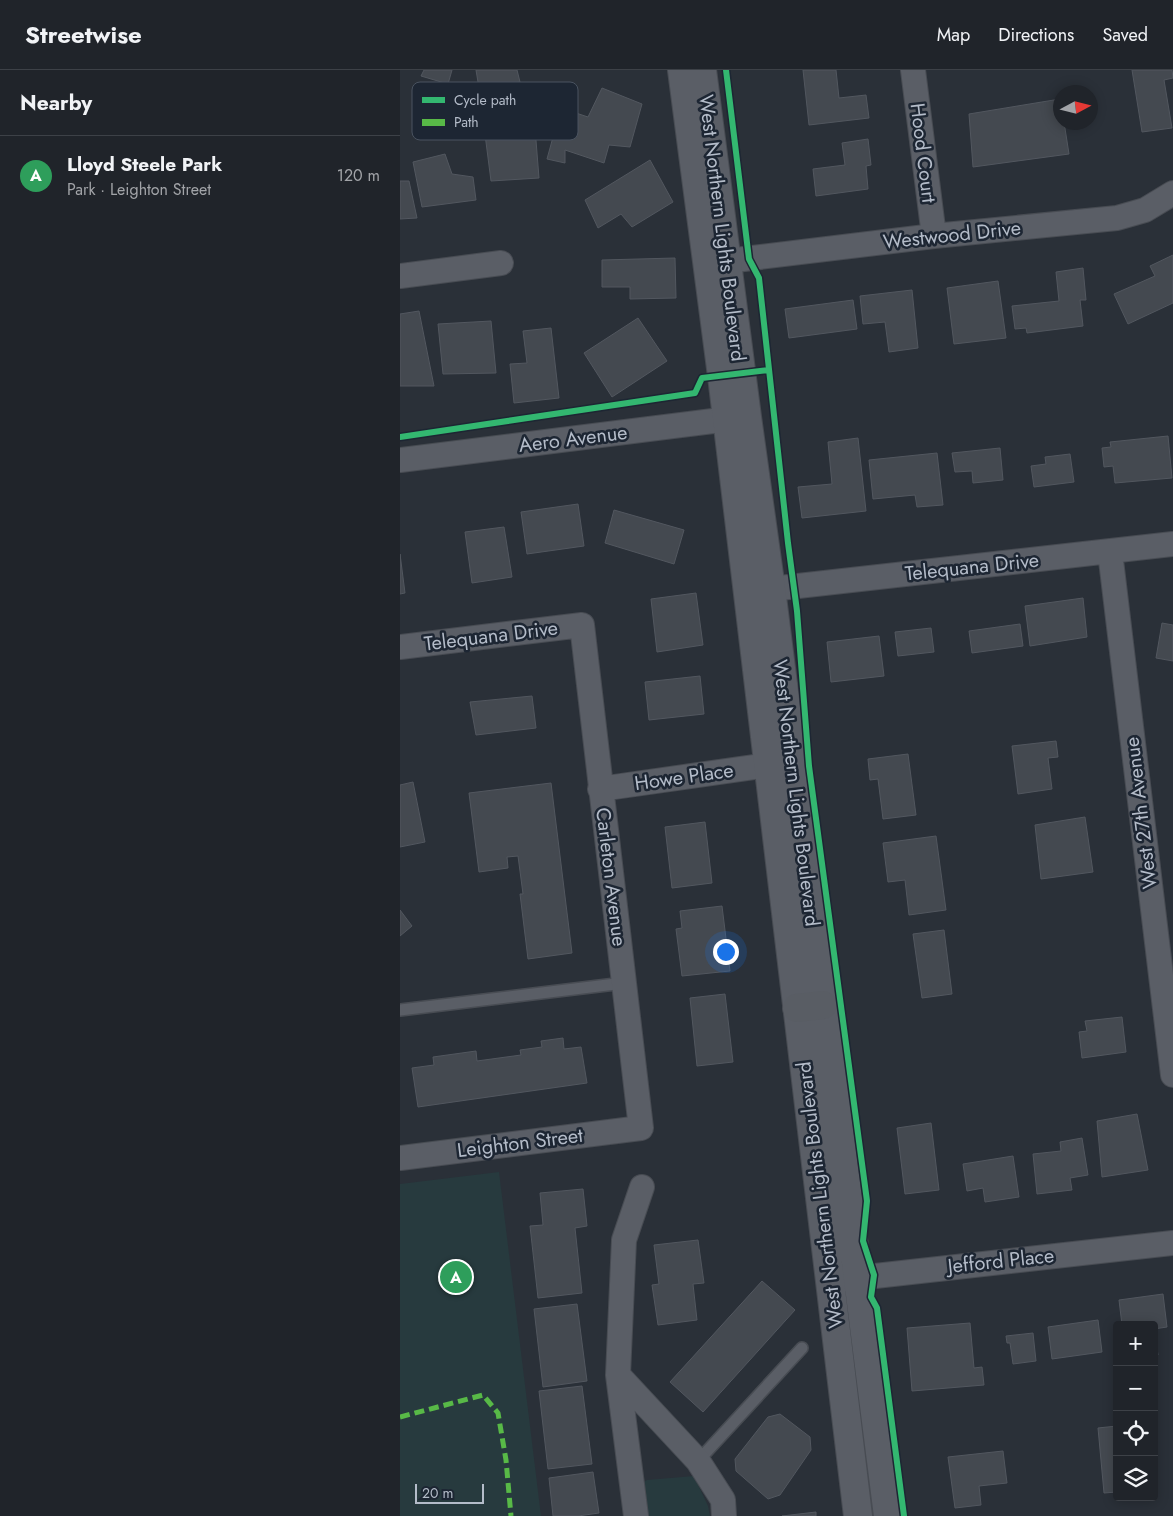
<!DOCTYPE html>
<html lang="en">
<head>
<meta charset="utf-8">
<style>
  body { margin:0; font-family:Jost,sans-serif; background:#282c32; color:#f1f3f6 }
  .controls { position:absolute; right:15px; bottom:15px; display:grid; overflow:hidden; border-radius:5px; box-shadow:0 2px 12px #0003 }
  .controls button { width:45px; height:45px; display:grid; place-items:center; padding:0; border:0; border-bottom:1px solid #3d4147; background:#20242a; color:#f1f3f6; font:25px sans-serif }
  .compass { position:absolute; left:653px; top:15px; width:45px; height:45px; border-radius:50%; background:#20242a; box-shadow:0 2px 12px #0003; rotate:83deg }
  .scale { position:absolute; left:15px; bottom:12px; width:69px; box-sizing:border-box; padding-left:5px; border:2px solid #b4bcc9; border-top:0; font-size:14px; line-height:18px; white-space:nowrap; color:#b4bcc9; -webkit-text-stroke:4px #1d2633; paint-order:stroke }
  .you { position:absolute; left:325px; top:881px; width:18px; height:18px; margin:-12px; border:4px solid #fff; border-radius:50%; background:#1a73e8; box-shadow:0 0 0 8px #1a73e833 }
  .badge { display:grid; place-items:center; width:32px; height:32px; border-radius:50%; background:#1a73e8; color:#fff; font-size:16px; font-weight:700 }
  .pin { position:absolute; translate:-50% -50%; border:2px solid #fff; box-shadow:0 1px 5px #0006 }
  .list { margin:0; padding:0; list-style:none }
  h2 { display:flex; justify-content:space-between; align-items:center; height:65px; margin:0; padding:0 20px; font-size:21px }
  h2 small { font-size:16px; font-weight:400; color:#a2a4a8 }
  .list li { display:grid; grid-template-columns:32px 1fr auto; gap:15px; align-items:center; box-sizing:border-box; height:80px; padding:0 20px; border-top:1px solid #3d4147 }
  .list b { display:block; font-size:19px; white-space:nowrap }
  .list p { margin:0; font-size:16px; white-space:nowrap; color:#a2a4a8 }
  .list em { font-size:16px; font-style:normal; color:#a2a4a8 }
  .icon { flex:none; width:28px; height:28px; fill:none; stroke:currentColor; stroke-width:2; stroke-linecap:round; stroke-linejoin:round }
  .map { position:relative; flex:none; width:773px; height:1446px; overflow:hidden }
  header { display:flex; align-items:center; gap:30px; box-sizing:border-box; height:70px; padding:0 25px; background:#20242a; border-bottom:1px solid #3d4147 }
  header strong { font-size:24px }
  nav { display:flex; gap:28px; margin-inline-start:auto; font-size:18px }
  main { display:flex }
  aside { flex:1; background:#20242a }
  .map>svg:first-child { display:block }
  .green { fill:#273a3e }
  .building { fill:#444950; stroke:#52575f }
  .lines { fill:none; stroke-linecap:round; stroke-linejoin:round }
  .service-casing { stroke:#484c53; stroke-width:14 }
  .minor-casing { stroke:#484c53; stroke-width:26 }
  .tertiary-casing { stroke:#484c53; stroke-width:30 }
  .secondary-casing { stroke:#484c53; stroke-width:30 }
  .service { stroke:#5a5e66; stroke-width:11 }
  .minor { stroke:#5a5e66; stroke-width:24 }
  .tertiary { stroke:#5a5e66; stroke-width:28 }
  .secondary { stroke:#595d64; stroke-width:28 }
  .quiet { stroke:#58b947; stroke-width:5; stroke-dasharray:10 5; stroke-linecap:butt }
  .cycleway-casing { stroke:#1d2633; stroke-width:9 }
  .cycleway { stroke:#33b770; stroke-width:6 }
  .labels { text-anchor:middle; dominant-baseline:central; stroke-width:5; stroke-linejoin:round; paint-order:stroke }
  .street-label { font-size:20px; fill:#b4bcc9; stroke:#1d2633 }
  .key { fill:#1d2633; stroke:#4a5360; stroke-width:1 }
  .key-label { font-size:14px; fill:#b4bcc9 }
</style>
</head>
<body>
<header>
<strong>Streetwise</strong>
<nav><a>Map</a><a>Directions</a><a>Saved</a></nav>
</header>
<main>
<aside>
<h2>Nearby<small></small></h2>
<ul class="list">
<li><span class="badge" style="background:#2e9e5b">A</span><div><b>Lloyd Steele Park</b><p>Park · Leighton Street</p></div><em>120 m</em></li>
</ul>
</aside>
<div class="map">
<svg width="773" height="1446" viewBox="0 0 773 1446">
  <rect width="100%" height="100%" fill="#2a3038"/>
  <path class="green" d="M99 1102 141 1446H0V1114Z
    M294 1406 308 1436 310 1446H244L242 1413 247 1410Z"/>
  <path class="building" d="M24 0H52L48 14 21 6Z
    M76 0H117L120 12 79 18Z
    M403 0H436L439 28 466 25 469 48 409 55Z
    M732 0H772L773 8 764 10 772 58 742 62Z
    M202 18 242 34 230 77 209 75 204 93 165 80V93L147 89 161 38 188 47Z
    M660 29V52H664L669 84 573 97 569 44Z
    M133 33 139 108 91 111 82 41Z
    M468 69 471 95 466 96 468 119 416 126 413 99 445 95 442 73Z
    M45 84 52 104 73 107 76 130 22 137 13 92Z
    M250 90 273 132 232 157 221 144 198 158 185 130Z
    M0 111H9L17 148 0 149Z
    M773 185V233L728 254 714 224 755 206 750 196Z
    M275 188 276 228 230 229V217H202V190Z
    M683 198 686 230H680L683 256 627 263 626 258 615 259 612 236 659 231 656 202Z
    M598 211 606 268 554 274 547 218Z
    M512 220 518 278 489 282 485 252 463 254 460 226Z
    M453 230 457 259 389 268 385 239Z
    M19 241 34 316H0V244Z
    M238 248 267 291 212 327 184 283Z
    M91 251 96 303 43 304 38 254Z
    M151 258 159 328 114 333 110 294 127 293 123 261Z
    M768 366 772 408 715 413 713 396 704 397 702 378 711 377 710 372Z
    M458 368 466 441 402 448 398 417 432 414 428 372Z
    M600 378 603 410 573 413 572 401 555 402 552 383Z
    M537 383 543 435 517 437 515 425 473 429 469 390Z
    M670 384 674 412 634 417 631 396 646 394 645 387Z
    M178 434 184 476 127 484 121 442Z
    M214 440 284 460 274 494 205 473Z
    M104 457 112 507 72 513 65 462Z
    M0 484 5 523 0 524Z
    M296 523 303 575 257 582 251 529Z
    M683 528 687 567 630 576 625 536Z
    M762 553 773 555V591L756 588Z
    M620 554 623 576 572 583 569 561Z
    M531 558 534 582 498 586 495 562Z
    M479 566 484 606 431 612 427 572Z
    M300 606 304 644 249 650 245 612Z
    M132 626 136 658 76 665 70 632Z
    M656 671 658 687 648 688 652 719 618 724 612 676Z
    M508 684 516 745 483 749 478 709 470 710 468 689Z
    M13 712 25 772 0 777V715Z
    M151 713 172 883 128 889 120 824H123L118 786 107 787 108 798 79 802 69 723Z
    M685 747 693 802 641 809 635 755Z
    M305 752 312 813 272 818 265 757Z
    M536 766 546 840 509 845 505 810 488 812 483 773Z
    M322 836 330 901 282 906 276 859 282 858 280 841Z
    M0 840 12 856 0 866Z
    M544 860 552 924 522 928 513 864Z
    M325 924 333 992 297 996 290 928Z
    M722 947 726 982 682 988 679 962 687 961 685 951Z
    M163 968 164 979 181 977 187 1013 18 1037 12 998 34 995 33 987 76 981 77 991 121 985 120 980 142 977 141 971Z
    M737 1044 748 1100 702 1107 697 1051Z
    M531 1053 539 1120 505 1124 497 1058Z
    M682 1068 688 1105 670 1108 672 1120 637 1124 633 1084 661 1081 660 1072Z
    M613 1086 619 1127 585 1132 583 1118 567 1121 563 1094Z
    M183 1119 187 1156 175 1158 182 1223 138 1228 130 1156 143 1155 140 1123Z
    M298 1170 304 1213 293 1214 297 1250 258 1255 252 1215 259 1214 254 1175Z
    M362 1211 395 1240 303 1342 270 1312Z
    M763 1224 767 1257 754 1259 758 1285H754V1255H722L719 1230Z
    M177 1234 187 1311 143 1317 134 1239Z
    M698 1250 702 1282 652 1289 648 1257Z
    M570 1253 574 1298 582 1297 584 1315 512 1321 507 1258Z
    M633 1263 636 1291 613 1294 610 1273H607L606 1266Z
    M182 1316 192 1394 148 1399 139 1321Z
    M380 1344 410 1367 411 1380 380 1425 368 1429 336 1401 335 1389 368 1347Z
    M717 1356V1422L704 1423 698 1358Z
    M603 1381 607 1413 579 1416 581 1435 555 1438 548 1387Z
    M193 1402 199 1443 178 1446H153L149 1408Z
    M416 1442V1446H382Z"/>
  <g class="lines">
    <defs>
      <path id="service" d="M0 940 224 913
        M298 1391 402 1278"/>
      <path id="minor" d="M513 0 534 166
        M327 191 534 166 717 148 745 140 773 123
        M0 206 101 193
        M0 390 345 347
        M710 482 773 1005
        M371 519 773 474
        M0 577 182 555 241 1058 0 1088
        M200 719 368 695
        M439 1210 773 1173
        M218 1305 298 1391 323 1430 324 1446
        M236 1446 218 1305 224 1170 242 1117"/>
      <path id="tertiary" d="M282 0 322 306 458 1446
        M302 0 347 347 371 519 488 1446"/>
      <path id="secondary" d="M397 938 423 935"/>
    </defs>
    <use href="#service" class="service-casing"/>
    <use href="#minor" class="minor-casing"/>
    <use href="#tertiary" class="tertiary-casing"/>
    <use href="#secondary" class="secondary-casing"/>
    <use href="#service" class="service"/>
    <use href="#minor" class="minor"/>
    <use href="#tertiary" class="tertiary"/>
    <use href="#secondary" class="secondary"/>
    <path class="quiet" d="M0 1347 83 1325 98 1343 106 1390 111 1446"/>
    <defs>
      <path id="cycleway" d="M326 0 349 189 359 208 388 473 397 541 409 696 467 1131 463 1171 474 1205 471 1227 477 1238 504 1446
        M0 367 295 323 302 308 369 300"/>
    </defs>
    <use href="#cycleway" class="cycleway-casing"/>
    <use href="#cycleway" class="cycleway"/>
  </g>
  <g class="labels">
    <g class="street-label">
      <text transform="translate(523 83) rotate(83)">Hood Court</text>
      <text transform="translate(322 158) rotate(83)">West Northern Lights Boulevard</text>
      <text transform="translate(552 165) rotate(-6)">Westwood Drive</text>
      <text transform="translate(173 369) rotate(-7)">Aero Avenue</text>
      <text transform="translate(572 497) rotate(-6)">Telequana Drive</text>
      <text transform="translate(91 566) rotate(-7)">Telequana Drive</text>
      <text transform="translate(284 707) rotate(-8)">Howe Place</text>
      <text transform="translate(396 723) rotate(83)">West Northern Lights Boulevard</text>
      <text transform="translate(741 743) rotate(-97)">West 27th Avenue</text>
      <text transform="translate(211 807) rotate(83)">Carleton Avenue</text>
      <text transform="translate(120 1073) rotate(-7)">Leighton Street</text>
      <text transform="translate(420 1125) rotate(-97)">West Northern Lights Boulevard</text>
      <text transform="translate(601 1191) rotate(-6)">Jefford Place</text>
    </g>
  </g>
  <rect x="12" y="12" width="166" height="58" rx="8" class="key"/>
  <rect x="22" y="27" width="23" height="6" fill="#33b770"/>
  <rect x="22" y="49" width="23" height="7" fill="#58b947"/>
  <g class="key-label">
    <text x="54" y="35">Cycle path</text>
    <text x="54" y="57">Path</text>
  </g>
</svg>
<div class="controls">
<button>+</button>
<button>−</button>
<button><svg class="icon" aria-label="locate" viewBox="0 0 24 24"><circle cx="12" cy="12" r="6"/><path d="M12 2v4M12 18v4M2 12h4M18 12h4"/></svg></button>
<button><svg class="icon" aria-label="layers" viewBox="0 0 24 24"><path d="M12 4l9 5-9 5-9-5zM3 14l9 5 9-5"/></svg></button>
</div>
<svg class="compass" viewBox="-18 -18 36 36"><path d="M0-13l5 13h-10z" fill="#e53935"/><path d="M0 13l5-13h-10z" fill="#a2a4a8"/></svg>
<div class="scale">20 m</div>
<div class="you"></div>
<div class="pin badge" style="left:56px;top:1207px;background:#2e9e5b">A</div>
</div>
</main>
</body>
</html>
